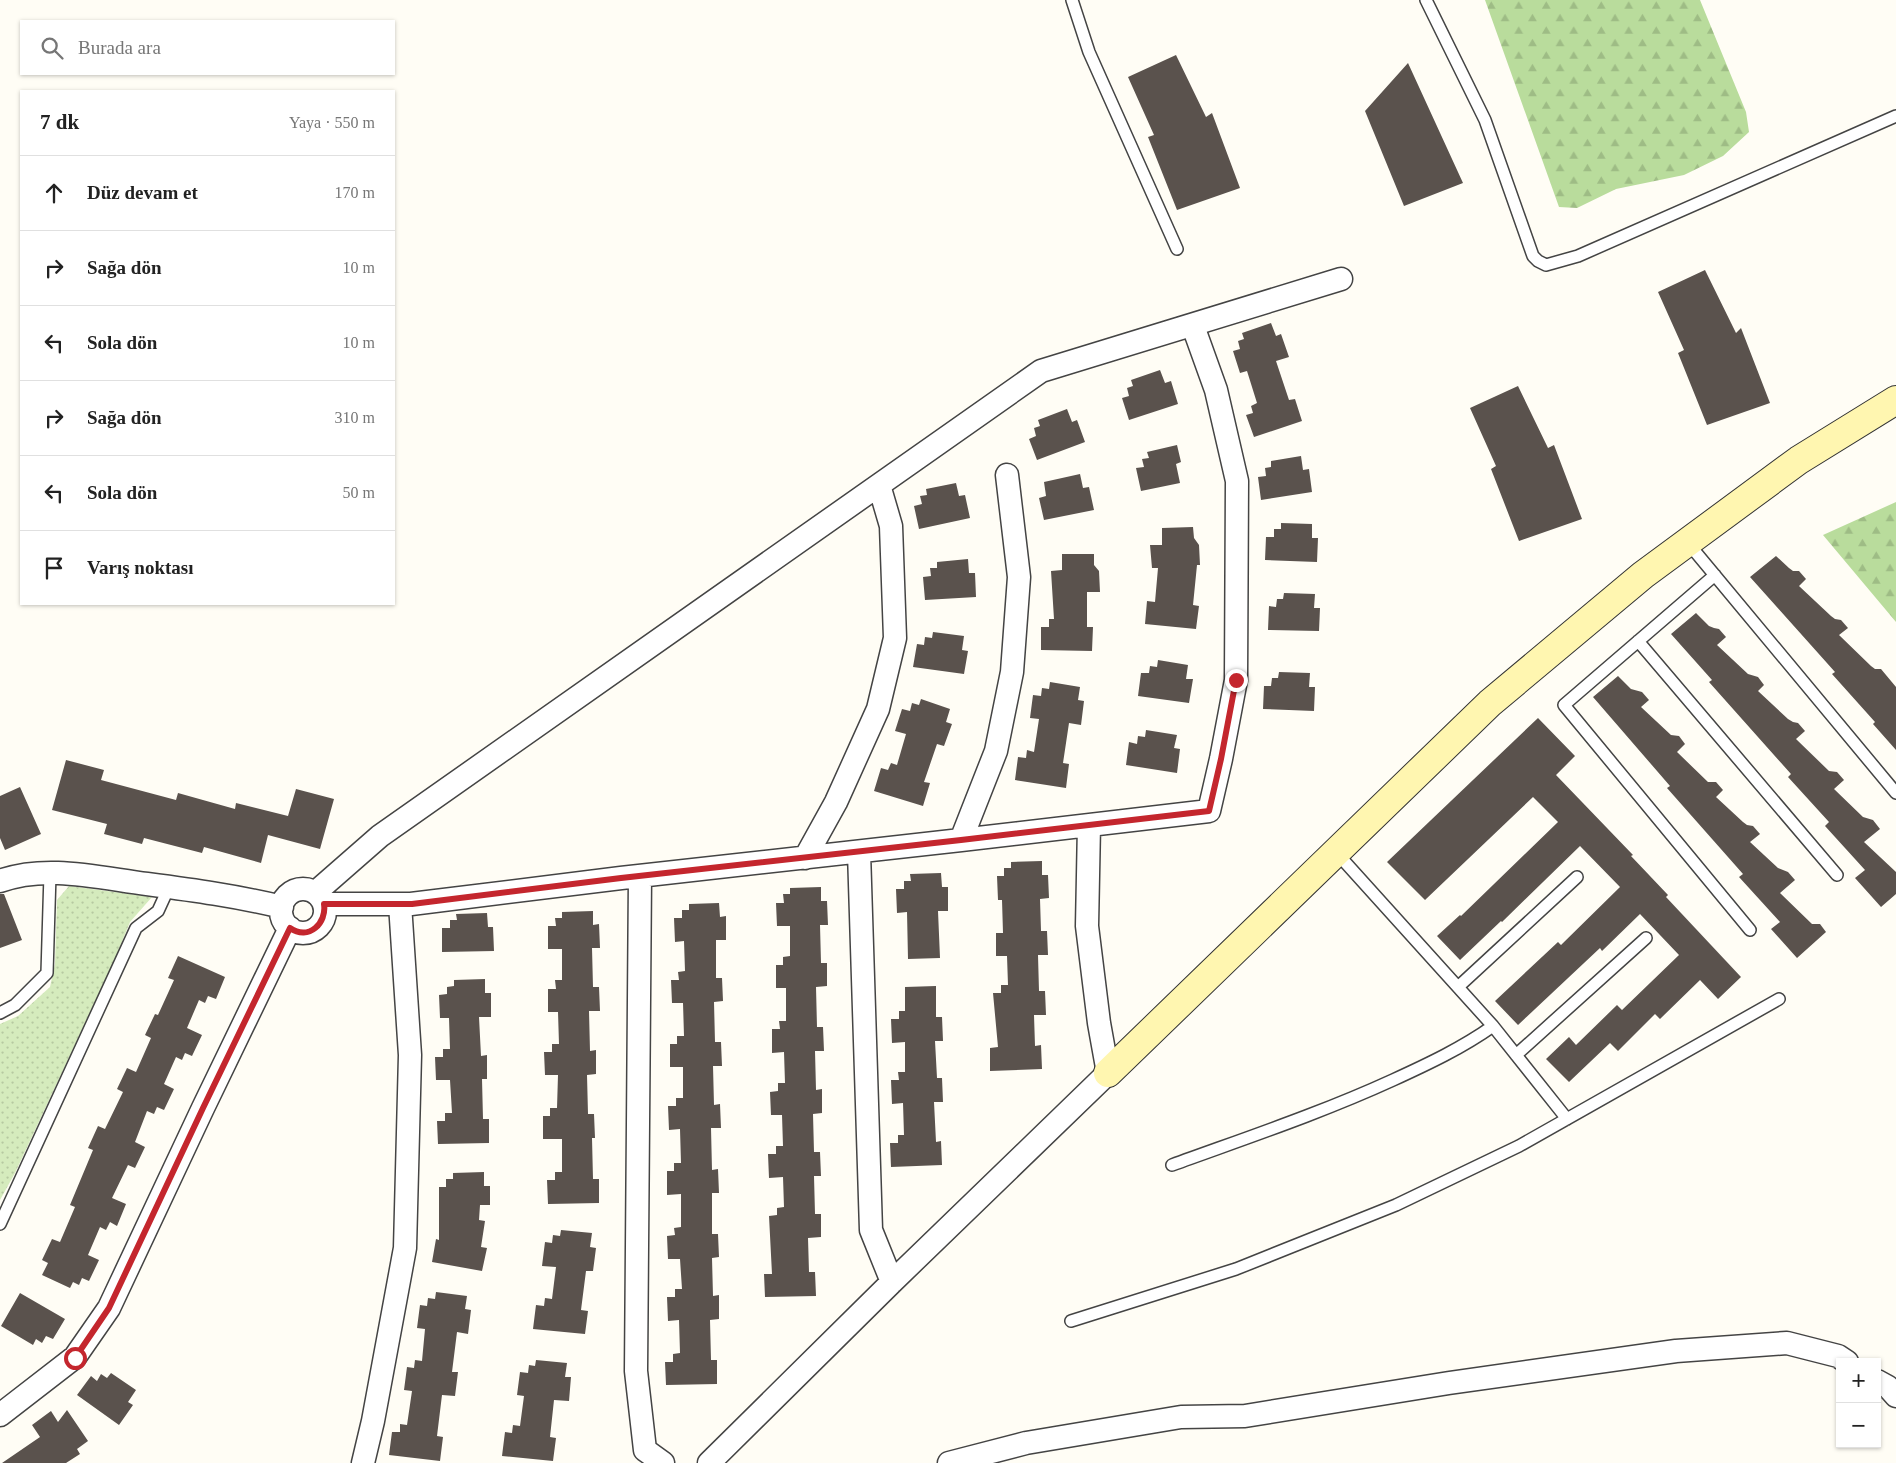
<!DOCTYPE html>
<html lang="tr">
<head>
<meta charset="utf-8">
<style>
  body { margin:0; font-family:"Times New Roman",serif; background:#f6f6f6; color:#222 }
  .controls { position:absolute; right:15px; bottom:15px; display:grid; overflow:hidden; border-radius:0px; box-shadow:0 1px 4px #0004 }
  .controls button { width:45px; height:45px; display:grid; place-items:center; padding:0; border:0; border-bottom:1px solid #e0e0e0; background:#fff; color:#222; font:25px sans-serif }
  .stop { position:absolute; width:15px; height:15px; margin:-11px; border:4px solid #c4262e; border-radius:50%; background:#fff }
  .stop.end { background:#c4262e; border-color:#fff; box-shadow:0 1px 5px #0008 }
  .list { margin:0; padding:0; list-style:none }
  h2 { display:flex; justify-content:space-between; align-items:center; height:65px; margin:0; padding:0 20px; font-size:21px }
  h2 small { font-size:16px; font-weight:400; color:#767676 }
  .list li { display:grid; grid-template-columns:32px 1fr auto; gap:15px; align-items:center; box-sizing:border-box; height:75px; padding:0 20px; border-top:1px solid #e0e0e0 }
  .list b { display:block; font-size:19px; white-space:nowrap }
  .list em { font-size:16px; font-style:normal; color:#767676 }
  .icon { flex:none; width:28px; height:28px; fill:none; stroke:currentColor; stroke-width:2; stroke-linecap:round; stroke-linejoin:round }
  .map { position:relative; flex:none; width:1896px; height:1463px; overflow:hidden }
  .search { position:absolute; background:#fff; box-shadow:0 1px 4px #0004; left:20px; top:20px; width:375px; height:55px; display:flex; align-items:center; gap:12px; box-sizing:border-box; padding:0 18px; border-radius:0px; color:#767676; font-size:19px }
  .panel { position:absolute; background:#fff; box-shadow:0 1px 4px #0004; left:20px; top:90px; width:375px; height:515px; border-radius:0px }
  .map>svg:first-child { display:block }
  .grass { fill:url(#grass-dots) }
  .forest { fill:url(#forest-firs) }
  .building { fill:#5a524d }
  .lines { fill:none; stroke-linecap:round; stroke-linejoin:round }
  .lane-casing { stroke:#444; stroke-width:14 }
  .street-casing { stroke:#444; stroke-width:25 }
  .secondary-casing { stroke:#333; stroke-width:30 }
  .lane { stroke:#fff; stroke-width:11 }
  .street { stroke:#fff; stroke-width:22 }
  .secondary { stroke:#fff6b0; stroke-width:28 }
  .route { stroke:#c4262e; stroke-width:6 }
</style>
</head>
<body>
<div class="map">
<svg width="1896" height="1463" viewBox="0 0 1896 1463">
  <defs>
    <pattern id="grass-dots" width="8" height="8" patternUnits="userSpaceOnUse" patternTransform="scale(1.25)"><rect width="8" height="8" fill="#d5ebbd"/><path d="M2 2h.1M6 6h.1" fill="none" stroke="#b6c8a1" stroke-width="1.8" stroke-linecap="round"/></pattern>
    <pattern id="forest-firs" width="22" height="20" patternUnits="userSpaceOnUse" patternTransform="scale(1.25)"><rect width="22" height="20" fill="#b9dc9c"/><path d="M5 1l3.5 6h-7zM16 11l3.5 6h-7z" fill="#9ebc85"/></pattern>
  </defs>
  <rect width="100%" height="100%" fill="#fffdf5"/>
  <path class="grass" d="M69 886 152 897 130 922 114 961 15 1173 0 1200V1024L18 1016 50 987 55 964 57 900Z"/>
  <path class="forest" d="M1485 0H1700L1746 112 1749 132 1723 156 1684 175 1616 189 1577 208 1559 207Z
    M1896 502V622L1823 535Z"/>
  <path class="building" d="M1176 55 1206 117 1212 113 1240 188 1177 210 1148 137 1154 135 1128 77Z
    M1408 63 1463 183 1404 206 1365 111Z
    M1705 270 1736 333 1741 328 1770 403 1707 425 1678 353 1684 350 1658 292Z
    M1271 323 1276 336 1281 334 1289 357 1276 361 1289 400 1295 399 1302 421 1254 437 1246 415 1253 413 1251 406 1257 403 1247 371 1240 373 1233 351 1240 349 1238 341 1244 339 1242 333Z
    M1160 370 1165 383 1171 381 1178 404 1129 420 1122 398 1129 396 1127 388 1133 386 1131 380Z
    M1518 386 1548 448 1554 445 1582 519 1519 541 1491 469 1496 466 1470 408Z
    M1067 409 1072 422 1077 420 1085 442 1037 460 1029 439 1036 436 1034 428 1040 426 1038 420Z
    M1177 445 1181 462 1176 464 1180 483 1141 491 1136 468 1144 467 1142 459 1149 458 1147 452Z
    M1301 456 1303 470 1309 469 1312 492 1261 500 1258 477 1266 476 1265 468 1271 467V461Z
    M1080 474 1083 488 1089 487 1094 510 1044 520 1039 498 1046 496 1044 482Z
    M956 483 959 496 965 495 970 518 919 529 914 506 922 504 920 496 927 495 926 489Z
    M1281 523 1312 524V538H1318L1317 562 1265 560 1266 537H1274V529H1281Z
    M1193 527 1194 538 1199 545 1200 565H1197L1193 605 1199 606 1196 629 1145 624 1147 601 1155 602 1158 568H1152L1150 545H1162V528Z
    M1062 554H1094V565L1099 571 1100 592H1087V627H1093L1092 651 1041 650V627H1049V619H1054L1051 571 1062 570Z
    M1776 556 1789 568 1793 571H1799L1806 579 1799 586 1831 616 1835 619 1841 620 1848 628 1839 635 1871 666 1875 669H1881L1896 687V750L1873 724 1875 722 1832 674 1835 672 1750 577Z
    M968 559 969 573H975L976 597 925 600 923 577 931 576 930 568H937V562Z
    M1284 593 1315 594 1314 608H1320L1319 631 1268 630 1269 606 1276 607 1277 599H1283Z
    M1696 613 1709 626 1714 628 1719 629 1726 637 1717 645 1748 674 1758 677 1764 685 1758 691 1788 719 1793 722 1798 723 1805 731 1796 739 1829 771 1837 772 1844 780 1834 789 1863 817 1873 820 1880 829 1864 842 1896 872V894L1881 907 1855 878 1865 870 1825 826 1829 822 1788 777 1791 774 1709 682 1712 680 1671 634Z
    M933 632 964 636 962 650 968 651 964 674 913 667 917 644 924 645 925 637 932 638Z
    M1158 660 1188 665 1186 679H1193L1189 703 1138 696 1141 673H1149L1150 666 1157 667Z
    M1279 672 1310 673 1309 687H1315L1314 711 1263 709 1264 686H1271L1272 678H1278Z
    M1618 676 1631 689 1642 692 1649 700 1641 707 1671 735 1679 736 1685 744 1677 752 1708 782H1716L1723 790 1716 797 1743 822 1747 825 1753 826 1760 834 1750 842 1778 868 1788 872 1795 880 1780 893 1812 924H1820L1826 932 1797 958 1771 929 1780 922 1739 877 1743 874 1667 788 1670 786 1593 697Z
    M1050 682 1080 687 1078 700 1084 701 1081 725 1069 723 1063 763 1069 764 1066 788 1015 780 1018 757 1026 758 1027 750 1034 752 1039 719 1030 718 1033 695 1041 696 1042 688 1049 689Z
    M921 699 950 709 946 722 952 724 944 746 937 744 924 782 930 783 923 806 874 791 881 768 888 770 891 763 897 765 906 734 895 731 902 709 910 711 912 703 919 705Z
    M1538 718 1575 756 1556 775 1633 855 1631 856 1668 895 1666 897 1741 977 1718 999 1700 980 1660 1019 1655 1014 1618 1051 1610 1043 1569 1082 1546 1059 1569 1037 1576 1045 1617 1005 1622 1010 1679 955 1640 914 1602 951 1600 948 1518 1025 1495 1001 1558 942 1561 945 1620 887 1580 846 1502 922 1501 921 1460 960 1437 936 1460 915 1461 916 1558 822 1533 797 1425 900 1387 862Z
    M1146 730 1177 735 1174 748 1180 749 1177 773 1126 765 1129 742 1137 744 1138 736 1145 737Z
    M66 760 104 770 101 780 176 800 178 793 235 809 236 803 288 816 296 789 334 799 320 849 268 835 261 863 204 847 202 853 144 838 142 844 104 834 107 824 52 810Z
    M20 787 41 834 5 850 0 838V796Z
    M1042 861V875H1048L1049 898 1040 899 1041 931H1047L1048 955H1038L1039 991H1045L1046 1015H1034L1035 1046 1041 1045 1042 1069 990 1071V1048L998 1047 993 993H1001V985H1008L1007 956H996V933H1003L1002 900H998L997 876H1004V868H1011V862Z
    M941 873 942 887H948V911H938L940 958 908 959 907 912 897 913 896 889H904V881H911L910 874Z
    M821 887V901H827L828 925H820L821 963H827V986L816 987 817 1027H823L824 1051H815L816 1090 822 1089V1113L813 1114 814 1152H820L821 1176H814L815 1214H821V1237L808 1238 809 1272H815L816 1296 765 1297 764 1274H772L769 1216 777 1215V1208L784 1207 783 1177 769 1178 768 1154H776V1146H783L782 1115H771L770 1092 778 1091V1083H785L784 1052 772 1053V1029H780L779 1021H786V988H776V965H783V957L790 956V926H777L776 903H784L783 894H790V888Z
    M0 894H4L22 940 0 948Z
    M719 903 720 917 726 916V940H716V978H722L723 1001 714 1002 715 1042H721L722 1066H713L714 1105 720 1104 721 1128H711L712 1170 718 1169 719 1193H712V1234H718L719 1257 712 1258 713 1296 719 1295V1319L710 1320 711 1360H717V1384L666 1385 665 1362H673V1354L680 1353 679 1320 668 1321 667 1297H675V1289H682L680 1259H668L667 1236 675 1235 674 1228 681 1227V1194L667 1195V1171H674V1163H681L680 1129 669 1130 668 1106H676V1098H683V1067H670V1044H677V1036H684L683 1003H672L671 980H679L678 972 685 971 684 941 675 942 674 918H682V910H689V904Z
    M593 911V925L599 924 600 948H592L593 987H599L600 1011H589L590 1051 596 1050V1074L587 1075 588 1114H594L595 1138H592L593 1179H599V1203L548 1204 547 1180H555V1172H562V1139H543V1116H550V1108H557L558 1075H545L544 1052H552V1044H559L558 1012H548V989H556L555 980H562V949H548V926H556L555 918H562V912Z
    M487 913 488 927H493L494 951 442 952V928H450V920H457L456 914Z
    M178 956 225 977 216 999 208 996 205 1003 199 1000 187 1028 202 1035 192 1056 185 1053 182 1060 176 1057 164 1084 174 1089 164 1110 157 1107 154 1114 147 1111 135 1142 145 1147 135 1168 128 1165 112 1198 126 1204 117 1226 110 1222 106 1230 100 1227 88 1255 99 1260 89 1281 82 1278 79 1285 73 1282 70 1288 42 1275 48 1263 42 1260 52 1239 60 1242 75 1207 70 1205 93 1150 88 1148 98 1126 105 1129 123 1092 117 1089 127 1068 136 1072 151 1038 145 1035 155 1014 158 1015 174 980 168 978Z
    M485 979V993H491V1017H479L481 1056 487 1055V1079H482L483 1119H489V1143L438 1144 437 1121H445V1113H452L450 1080H436L435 1057H443V1049H450L449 1018H440L439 995 447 994V987L454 986V980Z
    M936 986V1017H942L943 1041H935L937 1078H942L943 1102H934L936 1142 941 1141 942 1165 891 1167 890 1143H898V1135H904L903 1103 892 1104 891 1080H899L898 1072H905V1042L892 1043 891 1019H899V1011H905V987Z
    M484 1172V1186H490V1205H480L479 1220 485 1221 481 1247 487 1248 482 1271 432 1262 436 1239 439 1240V1187H446V1179H453V1173Z
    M561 1230 592 1233 590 1247 596 1248 593 1271H586L581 1310 588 1311 585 1334 533 1329 536 1305 544 1306 545 1298 552 1299 556 1267 542 1266 545 1242 552 1243 553 1235 560 1236Z
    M436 1292 467 1296 465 1309 471 1310 468 1334 457 1332 452 1372H458L455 1396 442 1395 437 1436 443 1437 440 1461 389 1455 392 1432H400V1424L407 1425 412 1391 404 1390 407 1367 414 1368 415 1360 422 1361 425 1329 417 1328 420 1305 427 1306 428 1298 435 1299Z
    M20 1293 65 1319 53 1339 46 1336 42 1343 36 1339 33 1345 1 1326Z
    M536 1360 567 1363 565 1377H571L569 1401 554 1400 550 1437 556 1438 553 1461 502 1456 505 1432 512 1433 513 1425 520 1426 524 1396 517 1395 520 1372 528 1373 529 1365 535 1366Z
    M111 1373 136 1390 128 1402 133 1405 119 1425 77 1395 91 1376 97 1381 101 1374 107 1378Z
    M67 1410 88 1441 77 1449 80 1454 66 1463H2L40 1437 32 1425 51 1411 58 1422Z"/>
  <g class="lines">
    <defs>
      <path id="lane" d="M1072 0 1089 52 1177 249
        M1426 0 1485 120 1533 256 1538 261 1546 265 1578 256 1896 116
        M1688 543 1896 793
        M1715 575 1564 705 1750 930
        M1638 641 1837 875
        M1335 851 1493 1026 1567 1119
        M1458 987 1577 877
        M0 1013 15 1005 47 973 50 874
        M1516 1055 1646 938
        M1172 1165C1246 1138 1321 1113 1393 1080 1428 1064 1462 1048 1493 1026
        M0 1224 136 928 158 911 169 887
        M1071 1321 1236 1269 1396 1205 1519 1146 1779 999"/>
      <path id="street" d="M961 840 996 751 1012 672 1019 577 1007 475
        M859 852 871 1230 892 1282
        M805 858 836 802 878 709 895 638 891 526 879 485
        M640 876 636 1371 645 1450 663 1463
        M0 881C46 864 99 878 147 884 192 890 237 896 282 907
        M281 911a22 22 0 1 1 44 0a22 22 0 1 1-44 0Z
        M316 892 380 836 1041 371 1341 279
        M324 904H411L621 878 961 840 1209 811 1221 759 1236 680 1237 481 1216 390 1193 326
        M1877 1381 1888 1387 1896 1396
        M0 1415 75 1357 109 1308 203 1108 290 928
        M363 1463 373 1421 405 1248 410 1055 400 904
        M709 1463 892 1282 1108 1073 1099 1023 1087 926 1089 825
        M949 1463 1026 1443 1181 1417 1245 1416 1449 1383 1676 1351 1787 1343 1838 1356 1847 1362"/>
      <path id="secondary" d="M1108 1073 1490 703 1643 575 1799 460 1896 400"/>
    </defs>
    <use href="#lane" class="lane-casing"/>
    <use href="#street" class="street-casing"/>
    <use href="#secondary" class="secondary-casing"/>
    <use href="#lane" class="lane"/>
    <use href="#street" class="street"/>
    <use href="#secondary" class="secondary"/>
  </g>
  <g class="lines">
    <path class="route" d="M75 1358 109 1308 203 1108 290 928C309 941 327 923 324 904H412L621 878 961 840 1209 811 1221 759 1236 680"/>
  </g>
</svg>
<div class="controls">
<button>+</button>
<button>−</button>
</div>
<div class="stop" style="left:75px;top:1358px"></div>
<div class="stop end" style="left:1236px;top:680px"></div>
<div class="search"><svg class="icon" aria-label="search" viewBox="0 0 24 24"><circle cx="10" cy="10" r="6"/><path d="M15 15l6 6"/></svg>Burada ara</div>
<section class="panel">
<h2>7 dk<small>Yaya · 550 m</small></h2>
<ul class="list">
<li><svg class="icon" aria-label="ahead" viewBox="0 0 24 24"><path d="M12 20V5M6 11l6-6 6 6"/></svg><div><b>Düz devam et</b></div><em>170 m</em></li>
<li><svg class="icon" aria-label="right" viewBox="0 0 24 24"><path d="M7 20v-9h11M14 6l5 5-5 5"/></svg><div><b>Sağa dön</b></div><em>10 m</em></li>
<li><svg class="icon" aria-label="left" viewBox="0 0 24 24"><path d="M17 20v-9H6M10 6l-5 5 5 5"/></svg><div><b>Sola dön</b></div><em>10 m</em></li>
<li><svg class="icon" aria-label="right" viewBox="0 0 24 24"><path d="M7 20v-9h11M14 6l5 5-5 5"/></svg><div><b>Sağa dön</b></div><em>310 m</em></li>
<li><svg class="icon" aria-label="left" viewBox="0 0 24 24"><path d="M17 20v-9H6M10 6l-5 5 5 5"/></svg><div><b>Sola dön</b></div><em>50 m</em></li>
<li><svg class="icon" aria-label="arrive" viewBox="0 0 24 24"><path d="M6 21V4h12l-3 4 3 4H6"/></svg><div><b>Varış noktası</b></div></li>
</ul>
</section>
</div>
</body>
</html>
